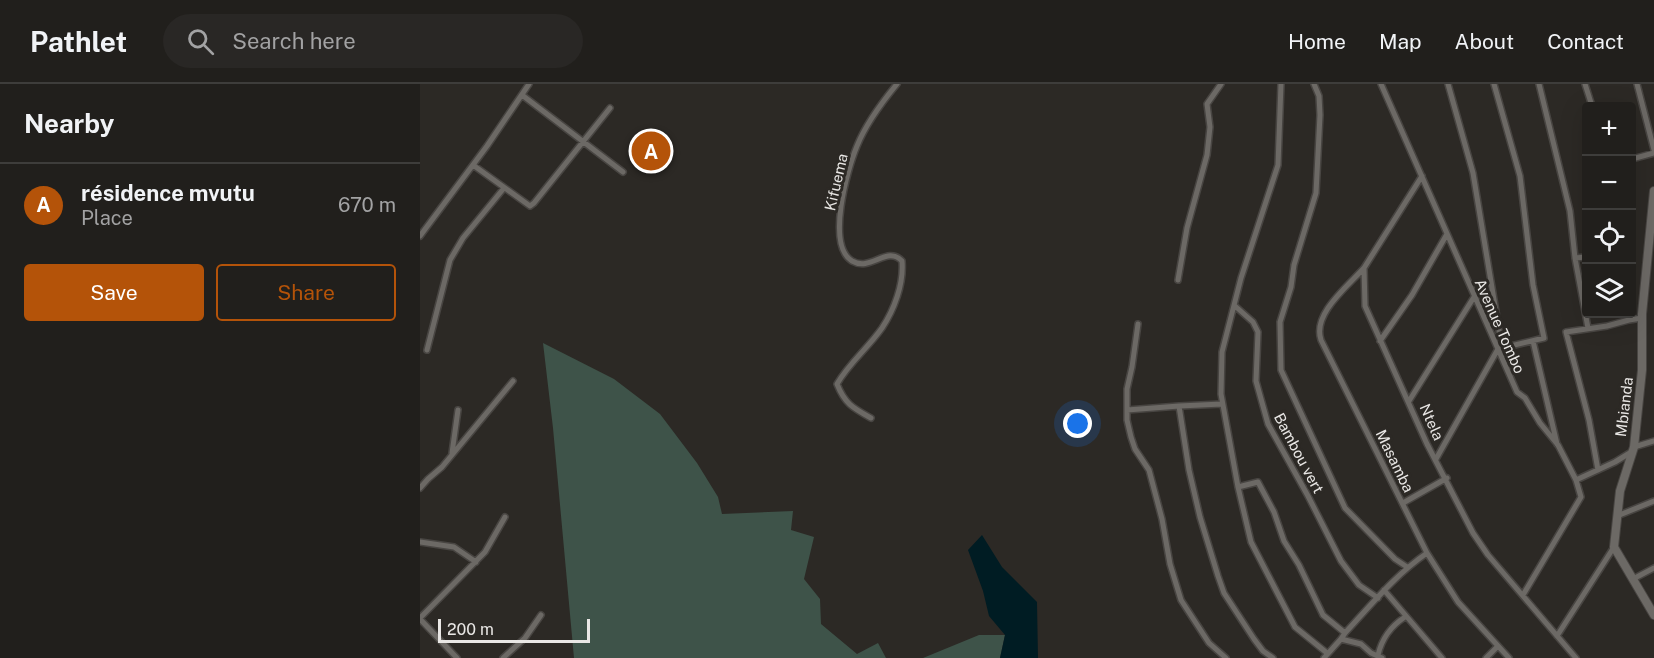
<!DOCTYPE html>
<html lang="en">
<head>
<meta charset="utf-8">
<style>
  body { margin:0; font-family:"Public Sans",sans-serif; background:#292725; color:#f1f3f6 }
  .controls { position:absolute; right:18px; top:18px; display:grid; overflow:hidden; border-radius:6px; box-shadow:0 6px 24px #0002 }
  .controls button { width:54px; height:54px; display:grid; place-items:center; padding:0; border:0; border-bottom:2px solid #3e3d3b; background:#211f1c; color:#f1f3f6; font:30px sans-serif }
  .scale { position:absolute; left:18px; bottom:15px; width:152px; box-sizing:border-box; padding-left:6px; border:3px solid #e9e7e5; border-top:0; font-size:16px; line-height:21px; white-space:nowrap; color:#e9e7e5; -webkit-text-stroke:4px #2c2925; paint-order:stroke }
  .you { position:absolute; left:658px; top:340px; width:21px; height:21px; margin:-15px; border:4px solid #fff; border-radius:50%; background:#1a73e8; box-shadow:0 0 0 9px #1a73e833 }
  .badge { display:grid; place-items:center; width:39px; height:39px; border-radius:50%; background:#b45309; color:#fff; font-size:20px; font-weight:700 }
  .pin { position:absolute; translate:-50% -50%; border:3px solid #fff; box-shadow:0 2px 6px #0006 }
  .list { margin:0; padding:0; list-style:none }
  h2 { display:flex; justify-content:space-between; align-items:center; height:78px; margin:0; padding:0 24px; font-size:26px }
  h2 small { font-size:20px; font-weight:400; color:#a2a2a3 }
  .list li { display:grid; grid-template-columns:39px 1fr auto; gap:18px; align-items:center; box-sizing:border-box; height:84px; padding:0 24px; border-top:2px solid #3e3d3b }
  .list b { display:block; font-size:22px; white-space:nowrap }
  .list p { margin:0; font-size:20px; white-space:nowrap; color:#a2a2a3 }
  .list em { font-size:20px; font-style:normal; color:#a2a2a3 }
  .actions { display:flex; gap:12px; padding:18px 24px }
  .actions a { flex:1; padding:14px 0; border:2px solid #b45309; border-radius:6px; text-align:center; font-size:21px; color:#b45309 }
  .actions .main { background:#b45309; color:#fff }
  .icon { flex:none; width:33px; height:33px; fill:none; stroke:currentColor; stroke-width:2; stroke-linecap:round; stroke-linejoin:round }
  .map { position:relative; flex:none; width:1234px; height:574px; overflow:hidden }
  header { display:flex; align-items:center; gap:36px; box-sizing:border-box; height:84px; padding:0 30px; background:#211f1c; border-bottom:2px solid #3e3d3b }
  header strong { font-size:28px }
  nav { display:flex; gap:33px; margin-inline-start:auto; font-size:21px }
  .search { width:420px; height:54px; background:#292725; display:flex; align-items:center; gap:15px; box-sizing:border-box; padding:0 21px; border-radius:33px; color:#a2a2a3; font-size:22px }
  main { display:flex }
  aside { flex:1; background:#211f1c }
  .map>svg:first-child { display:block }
  .green { fill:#3e5349 }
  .water { fill:#001c23 }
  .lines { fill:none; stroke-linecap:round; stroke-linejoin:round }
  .street-casing { stroke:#484542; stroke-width:8 }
  .secondary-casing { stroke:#484542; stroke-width:10 }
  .street { stroke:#6c6965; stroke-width:5 }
  .secondary { stroke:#6c6965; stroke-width:8 }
  .labels { text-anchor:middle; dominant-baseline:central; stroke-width:6; stroke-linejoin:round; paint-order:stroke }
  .street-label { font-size:15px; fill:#e9e7e5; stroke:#2c2925 }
</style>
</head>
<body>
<header>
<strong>Pathlet</strong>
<div class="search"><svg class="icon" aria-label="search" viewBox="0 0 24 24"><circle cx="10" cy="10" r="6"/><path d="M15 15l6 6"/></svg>Search here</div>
<nav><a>Home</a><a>Map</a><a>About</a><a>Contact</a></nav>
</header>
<main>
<aside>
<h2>Nearby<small></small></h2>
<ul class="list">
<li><span class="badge">A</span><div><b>résidence mvutu</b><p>Place</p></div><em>670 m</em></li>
</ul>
<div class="actions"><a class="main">Save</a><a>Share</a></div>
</aside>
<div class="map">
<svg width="1234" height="574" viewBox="0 0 1234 574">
  <rect width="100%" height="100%" fill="#2c2925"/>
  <path class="green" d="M123 259 194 295 240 330 277 379 298 413 302 430 373 427 371 446 394 453 384 495 400 515 401 540 437 570 458 559 466 574H154L133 344Z
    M559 551H585L580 574H503Z"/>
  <path class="water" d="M562 451 582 483 617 518 618 574H580L585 551 569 532 563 507 548 466Z"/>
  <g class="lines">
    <defs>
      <path id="street" d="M861 0 858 81 821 194 802 268 801 310 818 403 831 458 875 543 907 569
        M894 0 899 12 900 31 896 109 874 181 871 203 860 238 861 286 925 424 975 475 987 483
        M961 0 1097 308 1105 314 1120 339 1138 361 1156 396 1161 413 1103 511
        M1028 0 1053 89 1082 264
        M1119 0 1150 127 1155 174 1168 244
        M1165 0 1172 22
        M1217 0 1234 66
        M102 11 203 88
        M1212 75 1234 69
        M53 81 110 122 114 119 190 24
        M1002 92 944 184 945 222 1007 360 1053 449 1068 471 1156 574
        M0 152 67 62 109 0
        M1155 174 1166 173
        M944 184C928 202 892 230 901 256L1007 469 1038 518 1089 574
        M758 196 767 144 787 71 790 43 787 20 801 0
        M815 222 833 238 838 248 836 297 848 340 888 412 921 477 939 501 958 514
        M1208 230 1209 236 1222 234
        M718 240 712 283 707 305V336L711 353 715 365 729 386 742 435 750 480 761 516 789 559 806 574
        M960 257 992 211 1027 150
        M1113 257 1137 360
        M7 266 30 176 43 154 84 104
        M989 317 1054 213
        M802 320 759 322 769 386 780 433 798 492 804 509 834 555 843 567 853 574
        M707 326 759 322
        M451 334C433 324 425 320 417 300 429 279 448 264 462 244 474 226 484 200 482 177 467 161 451 188 432 177 406 161 427 86 437 62 445 42 463 17 477 0
        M1214 363 1234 357
        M32 369 38 326
        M1016 375 1078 265 1124 254 1113 201 1100 92 1074 0
        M1178 386 1169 336 1146 248 1187 242 1209 236
        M1156 396 1195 378 1213 367
        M818 403 838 398 854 428 864 457 879 481 903 531 925 549
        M0 404 8 395 22 383 93 297
        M983 419 1027 394
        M1197 432 1234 417
        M0 458 34 463 56 478
        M1213 495 1234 484
        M964 506 1022 574
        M0 534 65 468 85 433
        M0 535 37 574
        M1137 552 1194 463
        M921 555 925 549C951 521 975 491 1007 469
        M958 571C962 554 971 542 985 533
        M83 574 105 554 121 531
        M904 574 921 555 941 560 951 569 962 574
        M1066 574 1078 562"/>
      <path id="secondary" d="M1234 107 1222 230V286L1214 363 1200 407 1194 463 1234 531"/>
    </defs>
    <use href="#street" class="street-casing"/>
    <use href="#secondary" class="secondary-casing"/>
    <use href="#street" class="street"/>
    <use href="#secondary" class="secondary"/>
  </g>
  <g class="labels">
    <g class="street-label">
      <text transform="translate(416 98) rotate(-77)">Kifuema</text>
      <text transform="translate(1080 242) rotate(66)">Avenue Tombo</text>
      <text transform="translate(1204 323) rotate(-83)">Mbianda</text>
      <text transform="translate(1012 338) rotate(66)">Ntela</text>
      <text transform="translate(879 369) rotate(62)">Bambou vert</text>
      <text transform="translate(975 377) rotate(64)">Masamba</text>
    </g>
  </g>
</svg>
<div class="controls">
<button>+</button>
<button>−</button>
<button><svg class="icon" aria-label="locate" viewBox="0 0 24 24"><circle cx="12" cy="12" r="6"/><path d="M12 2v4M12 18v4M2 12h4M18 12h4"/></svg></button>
<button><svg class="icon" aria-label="layers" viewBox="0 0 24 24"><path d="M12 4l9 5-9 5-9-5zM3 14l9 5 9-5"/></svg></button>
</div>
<div class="scale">200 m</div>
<div class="you"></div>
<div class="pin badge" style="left:231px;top:67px">A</div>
</div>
</main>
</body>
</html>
